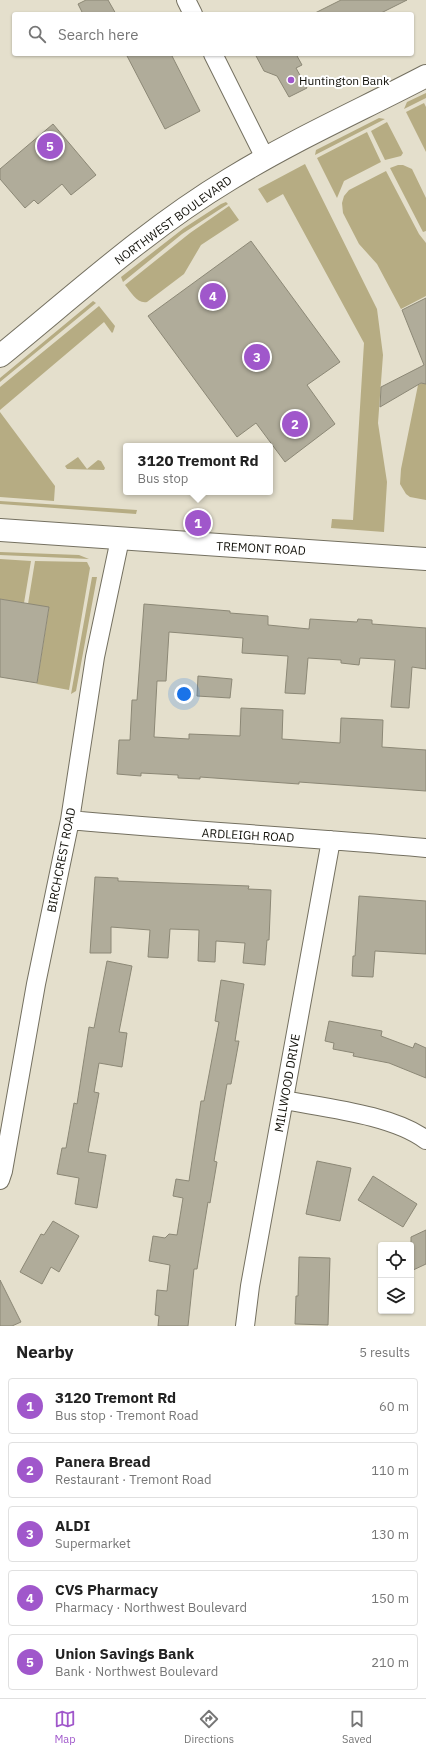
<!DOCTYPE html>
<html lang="en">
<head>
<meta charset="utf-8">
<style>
  body { margin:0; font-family:"IBM Plex Sans",sans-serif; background:#f6f6f6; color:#222 }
  .controls { position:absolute; right:12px; bottom:12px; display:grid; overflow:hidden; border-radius:4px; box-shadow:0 1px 3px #0004 }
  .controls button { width:36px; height:36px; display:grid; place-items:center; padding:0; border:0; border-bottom:1px solid #e0e0e0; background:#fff; color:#222; font:20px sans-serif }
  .you { position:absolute; left:184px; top:694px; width:14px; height:14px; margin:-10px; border:3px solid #fff; border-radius:50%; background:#1a73e8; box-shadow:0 0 0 6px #1a73e833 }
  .badge { display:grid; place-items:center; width:26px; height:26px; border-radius:50%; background:#a057cb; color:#fff; font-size:13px; font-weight:700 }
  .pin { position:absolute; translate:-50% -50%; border:2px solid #fff; box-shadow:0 1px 4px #0006 }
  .popup { position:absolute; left:123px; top:443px; width:150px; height:52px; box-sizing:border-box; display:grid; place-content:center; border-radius:4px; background:#fff; filter:drop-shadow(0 1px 3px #0005); font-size:13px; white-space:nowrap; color:#767676 }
  .popup b { font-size:15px; color:#222 }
  .popup::after { content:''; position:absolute; left:50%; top:100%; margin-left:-8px; border:8px solid transparent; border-top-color:#fff }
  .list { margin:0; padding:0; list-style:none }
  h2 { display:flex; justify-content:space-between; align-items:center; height:52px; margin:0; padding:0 16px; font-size:17px }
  h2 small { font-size:13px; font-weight:400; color:#767676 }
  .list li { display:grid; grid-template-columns:26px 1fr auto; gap:12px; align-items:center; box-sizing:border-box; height:56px; margin:0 8px 8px; padding:0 8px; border:1px solid #e0e0e0; border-radius:4px }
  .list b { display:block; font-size:15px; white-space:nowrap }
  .list p { margin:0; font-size:13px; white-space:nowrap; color:#767676 }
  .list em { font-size:13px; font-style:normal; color:#767676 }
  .icon { flex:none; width:22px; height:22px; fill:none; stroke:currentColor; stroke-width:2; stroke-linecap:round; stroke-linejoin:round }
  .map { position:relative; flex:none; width:426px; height:1326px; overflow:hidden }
  .search { position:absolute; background:#fff; box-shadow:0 1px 3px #0004; left:12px; right:12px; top:12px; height:44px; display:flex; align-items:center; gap:10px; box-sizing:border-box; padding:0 14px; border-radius:4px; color:#767676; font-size:15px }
  .sheet { height:372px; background:#fff }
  nav { display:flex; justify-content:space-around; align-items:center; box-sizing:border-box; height:56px; border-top:1px solid #e0e0e0; background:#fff; font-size:11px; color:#767676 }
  nav a { display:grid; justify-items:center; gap:2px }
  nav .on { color:#a057cb }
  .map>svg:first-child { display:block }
  .green { fill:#b6ac83 }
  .building { fill:#b0ac9a; stroke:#8c8876 }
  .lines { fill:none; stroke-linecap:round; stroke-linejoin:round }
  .street-casing { stroke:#747060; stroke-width:20 }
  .secondary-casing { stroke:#747060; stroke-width:24 }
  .primary-casing { stroke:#747060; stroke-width:24 }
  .street { stroke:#fff; stroke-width:18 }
  .secondary { stroke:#fff; stroke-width:22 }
  .primary { stroke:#fff; stroke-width:22 }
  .poi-dot { fill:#a057cb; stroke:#fff; stroke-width:1.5 }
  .labels { text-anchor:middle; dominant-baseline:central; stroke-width:4; stroke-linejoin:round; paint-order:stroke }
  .poi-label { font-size:12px; fill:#12110a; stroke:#fff; text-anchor:start }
  .street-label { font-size:12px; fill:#12110a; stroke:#fff }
</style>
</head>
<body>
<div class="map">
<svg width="426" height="1326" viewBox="0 0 426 1326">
  <rect width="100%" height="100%" fill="#e4dfcc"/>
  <path class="green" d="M426 93V98L404 109 407 102Z
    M424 103 426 107V152L406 112Z
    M379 118 385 119 315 155 316 150Z
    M387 122 403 153 401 156 385 160 371 131Z
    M367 132 381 162 344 181 337 198 317 158Z
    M305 164 377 309 383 355 378 423 387 482 384 532 331 528 332 519 353 520 364 343 283 194 267 203 258 189Z
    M398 165H403L412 169 426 198V231L423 232 390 168Z
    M386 171 419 234 426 243V296L401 309 377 264 359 244 343 213 342 203 344 196 349 190Z
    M226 202 228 204 182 234 123 282 121 277 184 228 221 204Z
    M229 206 239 220 201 245 184 274 147 302C137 304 131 292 125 285L190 233Z
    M93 301 96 303 0 382V378Z
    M99 306 115 326 113 332 112 333 104 322 0 410V387Z
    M422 383 426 384V500L410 497 406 494 400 484 401 469 418 385Z
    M0 412 55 486 54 501 0 497Z
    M78 457 87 469 98 460 101 461 105 468 104 470 67 469 65 466Z
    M0 501 137 510 136 514 0 504Z
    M0 552 79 555 89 559 0 555Z
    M0 559 31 561 24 603 0 599Z
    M35 561 87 562 90 568 69 690 37 684 49 608 28 604Z
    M92 577H97L76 691 71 694Z"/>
  <path class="building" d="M86 0H108L116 14H83L78 4Z
    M341 0H407L379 14H313Z
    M126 54H171L200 111 165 129Z
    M255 54H296L302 65 296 68 307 88 289 97 277 76 264 71Z
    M53 124 96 175 71 195 62 184 38 204 34 200 25 208 0 179V169Z
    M251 241 340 362 307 385 335 424 285 462 256 423 237 437 148 316Z
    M426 298V384L421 383 380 407 381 387 424 365 402 310Z
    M0 599 49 607 37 683 0 677Z
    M144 604 230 611V613L268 616V625L309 629 310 619 357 622 358 619 372 620V624L426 628V669L412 667 409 708 391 707 395 660 360 658 359 665 341 663V660L308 658 305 694 285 693 288 656 242 653 243 638 169 632 166 681H157L154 737 189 739V734L240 736 241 708 283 710 282 739 340 743 341 718 383 720 382 747 426 750V791L299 782V784L200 777V779L178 778V775L141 773V776L117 774 119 740H130L132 700H137Z
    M198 676 232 679 230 698 197 696Z
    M95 877 118 878V881L249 886 248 889 271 890 269 940H267L265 965 243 963 245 943 216 941 215 962 198 961 199 930 170 929 168 958 148 957 150 930 111 927V953H90Z
    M359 896 426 901V954L375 951 373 977 352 976 353 956H355Z
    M107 961 132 966 119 1032 127 1033 122 1067 99 1063 94 1092 99 1093 88 1152 106 1155 97 1208 75 1204 79 1178 57 1174 62 1148H66L74 1103 77 1104 89 1027 94 1028Z
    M221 980 244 984 235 1041H239L231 1084H227L214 1161 217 1162 210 1203 208 1202 197 1269H194L188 1326H158L159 1316 155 1315 157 1290 167 1291 170 1265 149 1261 153 1236 165 1238 169 1234 177 1235 183 1198 173 1196 176 1179 189 1181 201 1101H204L219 1022 215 1021Z
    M329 1021 382 1031 381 1036 413 1048 415 1043 426 1048V1078L389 1063 353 1056 354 1053 333 1049 334 1043 325 1041Z
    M317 1161 351 1168 340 1221 306 1214Z
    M373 1176 417 1204 403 1227 358 1200Z
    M53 1221 79 1236 59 1272 51 1267 42 1284 20 1272 41 1234 44 1235Z
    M426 1230V1264L411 1271V1237Z
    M299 1257 330 1258 328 1325 295 1324 296 1296H298Z
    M0 1280 21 1322 12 1326H0Z"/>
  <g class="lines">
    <defs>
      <path id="street" d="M186 0 193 14
        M213 54 265 158
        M70 820C188 831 307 837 426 848
        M284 1100C326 1108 393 1115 426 1140
        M0 1180 3 1171 36 984 70 820 95 657 120 539
        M245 1326 250 1286 331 840"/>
      <path id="secondary" d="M0 530 426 559"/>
      <path id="primary" d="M0 356C75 295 147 229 230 179 293 140 361 110 426 76"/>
    </defs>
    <use href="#street" class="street-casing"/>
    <use href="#secondary" class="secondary-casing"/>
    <use href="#primary" class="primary-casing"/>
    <use href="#street" class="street"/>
    <use href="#secondary" class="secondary"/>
    <use href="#primary" class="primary"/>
  </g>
  <circle class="poi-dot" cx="291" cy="80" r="4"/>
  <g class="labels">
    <g class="poi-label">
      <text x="299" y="80">Huntington Bank</text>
    </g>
    <g class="street-label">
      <text transform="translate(173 220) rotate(-36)">NORTHWEST BOULEVARD</text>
      <text transform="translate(261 548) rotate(3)">TREMONT ROAD</text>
      <text transform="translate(248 835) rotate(3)">ARDLEIGH ROAD</text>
      <text transform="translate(61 860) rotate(-79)">BIRCHCREST ROAD</text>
      <text transform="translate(287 1083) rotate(-80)">MILLWOOD DRIVE</text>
    </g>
  </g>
</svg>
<div class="controls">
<button><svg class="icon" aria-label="locate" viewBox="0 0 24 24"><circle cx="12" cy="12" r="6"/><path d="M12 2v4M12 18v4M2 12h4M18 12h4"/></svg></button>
<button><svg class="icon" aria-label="layers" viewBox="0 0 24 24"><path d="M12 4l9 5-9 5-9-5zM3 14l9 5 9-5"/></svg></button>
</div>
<div class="you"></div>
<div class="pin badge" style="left:198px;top:523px">1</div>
<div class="popup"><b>3120 Tremont Rd</b>Bus stop</div>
<div class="pin badge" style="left:295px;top:424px">2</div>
<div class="pin badge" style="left:257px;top:357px">3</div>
<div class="pin badge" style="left:213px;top:296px">4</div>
<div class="pin badge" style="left:50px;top:146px">5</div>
<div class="search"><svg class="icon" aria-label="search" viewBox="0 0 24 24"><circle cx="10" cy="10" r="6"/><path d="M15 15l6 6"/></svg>Search here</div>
</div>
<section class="sheet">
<h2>Nearby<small>5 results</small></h2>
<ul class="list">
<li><span class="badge">1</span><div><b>3120 Tremont Rd</b><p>Bus stop · Tremont Road</p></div><em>60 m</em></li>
<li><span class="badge">2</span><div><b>Panera Bread</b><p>Restaurant · Tremont Road</p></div><em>110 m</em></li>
<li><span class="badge">3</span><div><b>ALDI</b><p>Supermarket</p></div><em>130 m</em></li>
<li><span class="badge">4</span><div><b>CVS Pharmacy</b><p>Pharmacy · Northwest Boulevard</p></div><em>150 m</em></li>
<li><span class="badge">5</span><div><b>Union Savings Bank</b><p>Bank · Northwest Boulevard</p></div><em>210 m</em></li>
</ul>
</section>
<nav>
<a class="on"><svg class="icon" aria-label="map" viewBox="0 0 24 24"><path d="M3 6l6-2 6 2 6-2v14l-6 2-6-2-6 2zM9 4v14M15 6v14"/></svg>Map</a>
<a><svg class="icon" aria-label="directions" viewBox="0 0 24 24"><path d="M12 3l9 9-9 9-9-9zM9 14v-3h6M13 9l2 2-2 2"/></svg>Directions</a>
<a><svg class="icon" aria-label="saved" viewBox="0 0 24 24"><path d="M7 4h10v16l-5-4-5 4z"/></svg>Saved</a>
</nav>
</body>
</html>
